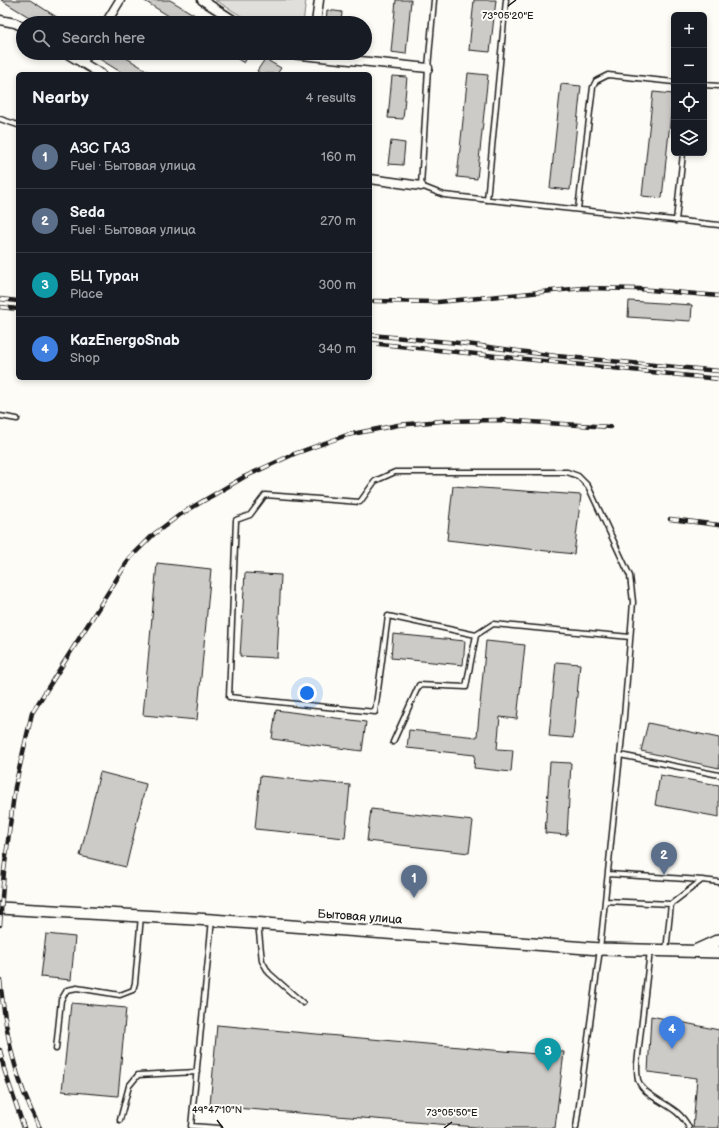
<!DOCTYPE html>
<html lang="en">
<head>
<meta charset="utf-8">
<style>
  body { margin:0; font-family:"Balsamiq Sans",sans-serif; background:#242831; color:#f1f3f6 }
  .controls { position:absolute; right:12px; top:12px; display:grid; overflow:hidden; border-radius:6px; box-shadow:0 2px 6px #0003 }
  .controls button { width:36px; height:36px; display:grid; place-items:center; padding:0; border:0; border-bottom:1px solid #363941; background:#171b24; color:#f1f3f6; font:20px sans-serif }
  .you { position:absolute; left:307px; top:693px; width:14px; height:14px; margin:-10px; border:3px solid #fff; border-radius:50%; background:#1a73e8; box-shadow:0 0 0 6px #1a73e833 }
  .badge { display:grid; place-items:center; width:26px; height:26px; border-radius:50%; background:#b45309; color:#fff; font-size:13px; font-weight:700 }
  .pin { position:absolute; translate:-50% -33px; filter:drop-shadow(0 1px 2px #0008) }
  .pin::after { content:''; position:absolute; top:21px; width:14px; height:12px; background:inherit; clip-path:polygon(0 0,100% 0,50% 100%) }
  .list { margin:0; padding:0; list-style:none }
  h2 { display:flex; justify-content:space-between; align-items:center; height:52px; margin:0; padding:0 16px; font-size:17px }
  h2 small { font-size:13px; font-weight:400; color:#9ea1a6 }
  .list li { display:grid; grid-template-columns:26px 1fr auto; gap:12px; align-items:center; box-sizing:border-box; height:64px; padding:0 16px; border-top:1px solid #363941 }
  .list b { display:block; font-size:15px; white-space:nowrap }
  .list p { margin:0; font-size:13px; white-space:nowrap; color:#9ea1a6 }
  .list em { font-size:13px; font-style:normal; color:#9ea1a6 }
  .icon { flex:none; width:22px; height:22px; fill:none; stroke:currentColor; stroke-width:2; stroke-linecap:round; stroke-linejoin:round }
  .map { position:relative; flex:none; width:719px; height:1128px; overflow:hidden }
  .search { position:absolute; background:#171b24; box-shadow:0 2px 6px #0003; left:16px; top:16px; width:356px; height:44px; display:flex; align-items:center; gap:10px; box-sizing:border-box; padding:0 14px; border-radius:22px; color:#9ea1a6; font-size:15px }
  .panel { position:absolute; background:#171b24; box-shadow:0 2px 6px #0003; left:16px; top:72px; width:356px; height:308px; border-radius:6px }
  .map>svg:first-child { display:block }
  .green { fill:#e0dfdb; stroke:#7e7e7c }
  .building { fill:#cccbc8; stroke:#1c1c1c }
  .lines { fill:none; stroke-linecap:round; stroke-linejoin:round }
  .lane-casing { stroke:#1c1c1c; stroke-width:7 }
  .street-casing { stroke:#1c1c1c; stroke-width:11 }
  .secondary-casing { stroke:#1c1c1c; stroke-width:14 }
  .lane { stroke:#fdfcf7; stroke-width:4 }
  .street { stroke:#fdfcf7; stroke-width:8 }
  .secondary { stroke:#fdfcf7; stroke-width:11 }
  .rail-casing { stroke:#1c1c1c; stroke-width:4.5 }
  .rail { stroke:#fdfcf7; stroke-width:3; stroke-dasharray:9; stroke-linecap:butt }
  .ticks { fill:none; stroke:#1c1c1c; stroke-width:1.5 }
  .labels { text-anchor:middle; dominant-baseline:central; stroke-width:4; stroke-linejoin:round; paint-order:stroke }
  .street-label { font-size:12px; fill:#1c1c1c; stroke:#fdfcf7 }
  .ticks-label { font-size:10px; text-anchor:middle; fill:#1c1c1c; stroke:#fdfcf7; stroke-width:4; stroke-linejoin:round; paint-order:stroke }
</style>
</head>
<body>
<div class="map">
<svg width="719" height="1128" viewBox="0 0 719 1128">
  <rect width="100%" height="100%" fill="#fdfcf7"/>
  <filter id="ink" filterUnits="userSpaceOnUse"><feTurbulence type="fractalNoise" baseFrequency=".025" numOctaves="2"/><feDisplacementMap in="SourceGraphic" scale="8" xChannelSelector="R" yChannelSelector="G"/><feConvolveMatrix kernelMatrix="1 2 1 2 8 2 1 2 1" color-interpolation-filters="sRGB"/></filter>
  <g filter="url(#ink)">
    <path class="green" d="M215 0H306L303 23H253Z"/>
    <path class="building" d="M1 0H30L66 23H39Z
      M143 0H170L208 23H180Z
      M396 0H411L406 54 391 52Z
      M474 0H496L490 52 469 50Z
      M327 10 342 12 341 23H326Z
      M93 53H118L153 74H124L93 55Z
      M228 53H250L244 63Z
      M265 59 281 68 277 74H261L257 71Z
      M468 73 488 75 477 179 457 177Z
      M392 76 407 77 403 119 388 118Z
      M561 84 581 86 570 190 550 188Z
      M653 92 673 94 662 198 642 196Z
      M391 141 405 143 403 165 388 164Z
      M629 301 692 305 691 321 628 317Z
      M453 486 581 495 574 554 447 540Z
      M157 563 211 569 197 720 143 715Z
      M245 573 281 575 277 658 240 656Z
      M393 634 465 641 463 665 391 658Z
      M486 641 525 645 517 719 500 717 497 749 513 750 511 772 474 768 475 755 407 748 409 730 477 737Z
      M556 662 580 664 573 738 549 736Z
      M276 710 366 722 362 751 272 739Z
      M648 723 719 738V768L641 751Z
      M550 762 571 763 567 835 545 833Z
      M100 772 146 784 126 867 80 856Z
      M660 775 719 785V817L655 805Z
      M260 776 350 785 345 838 255 829Z
      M371 809 473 821 469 853 367 841Z
      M46 934 75 937 71 980 41 977Z
      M71 1003 126 1008 118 1096 62 1091Z
      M651 1016 719 1030V1128H693L697 1078 648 1072Z
      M217 1025 537 1054V1050L564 1052 555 1128H489L210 1106Z"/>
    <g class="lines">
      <defs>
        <path id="lane" d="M434 0 428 68 421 186 444 195 719 225
          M704 85 719 86
          M0 119 18 125
          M487 200 506 0
          M578 209 593 87 596 81 608 75 674 82
          M676 221 683 153
          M0 416 17 419
          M476 635 388 616 375 712 229 697 236 520 250 515 265 495 360 502 375 481 395 472H567L578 476 588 486 630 576 633 602 624 717 600 949 576 1128
          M393 742 419 685 466 687 476 635 493 624 630 637
          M620 755 719 775
          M608 874 702 880
          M605 901 671 904
          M212 920 191 1126 219 1128
          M258 923 262 961 269 973 303 1003
          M650 951 637 1064C637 1069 637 1075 638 1080 647 1102 677 1102 689 1128
          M666 951 671 904 702 880 719 882
          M56 1049 61 1000 67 990 77 988 120 995 133 990 135 983 141 916
          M120 1120 129 1086 138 1075 197 1072"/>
        <path id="street" d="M202 0 238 23
          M0 20 15 23 23 27
          M106 23 120 0
          M316 23 319 0
          M66 53 101 74
          M282 53 428 68
          M82 63 88 53
          M370 179 421 186"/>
        <path id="secondary" d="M0 908 212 920 600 949 719 952
          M697 950 719 940"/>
      </defs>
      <use href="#lane" class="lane-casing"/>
      <use href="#street" class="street-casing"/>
      <use href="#secondary" class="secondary-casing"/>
      <use href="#lane" class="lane"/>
      <use href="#street" class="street"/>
      <use href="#secondary" class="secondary"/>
      <defs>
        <path id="rail" d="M0 299 18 301
          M374 301 438 302 583 288 639 289 719 296
          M0 307 18 309
          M370 335 459 343 556 356 719 371
          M370 343 719 379
          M670 519 719 525
          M0 925 4 871 15 787 32 713 130 558 154 534 181 514 244 477 294 454 347 435 398 425 441 421 499 420 611 427
          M0 980C6 1033 14 1080 40 1128
          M0 1050 4 1069 24 1128"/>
      </defs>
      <use href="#rail" class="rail-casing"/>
      <use href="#rail" class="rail"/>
    </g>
  </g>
  <path class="ticks" d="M508 6 516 0M217 1120 223 1128M444 1128 452 1122"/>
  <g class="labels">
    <g class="street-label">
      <text transform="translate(360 917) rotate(4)">Бытовая улица</text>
    </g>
  </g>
  <g class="ticks-label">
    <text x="508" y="19">73°05'20"E</text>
    <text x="217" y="1113">49°47'10"N</text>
    <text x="452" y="1116">73°05'50"E</text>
  </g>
</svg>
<div class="controls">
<button>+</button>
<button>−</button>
<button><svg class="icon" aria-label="locate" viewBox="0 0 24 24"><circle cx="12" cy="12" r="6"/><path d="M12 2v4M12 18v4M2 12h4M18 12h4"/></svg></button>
<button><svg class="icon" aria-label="layers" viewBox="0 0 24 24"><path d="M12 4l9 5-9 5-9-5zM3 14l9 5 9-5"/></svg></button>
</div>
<div class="you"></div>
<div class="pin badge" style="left:414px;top:898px;background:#5c6f8a">1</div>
<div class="pin badge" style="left:664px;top:875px;background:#5c6f8a">2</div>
<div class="pin badge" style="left:548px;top:1071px;background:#0f9aa8">3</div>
<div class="pin badge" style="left:672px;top:1049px;background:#3f7fe0">4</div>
<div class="search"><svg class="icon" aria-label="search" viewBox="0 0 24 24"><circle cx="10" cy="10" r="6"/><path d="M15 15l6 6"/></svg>Search here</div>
<section class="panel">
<h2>Nearby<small>4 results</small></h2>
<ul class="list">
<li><span class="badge" style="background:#5c6f8a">1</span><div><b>АЗС ГАЗ</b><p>Fuel · Бытовая улица</p></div><em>160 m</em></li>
<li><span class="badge" style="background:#5c6f8a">2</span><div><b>Seda</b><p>Fuel · Бытовая улица</p></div><em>270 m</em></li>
<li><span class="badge" style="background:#0f9aa8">3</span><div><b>БЦ Туран</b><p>Place</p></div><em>300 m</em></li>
<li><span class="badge" style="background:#3f7fe0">4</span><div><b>KazEnergoSnab</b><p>Shop</p></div><em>340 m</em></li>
</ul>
</section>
</div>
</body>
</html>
